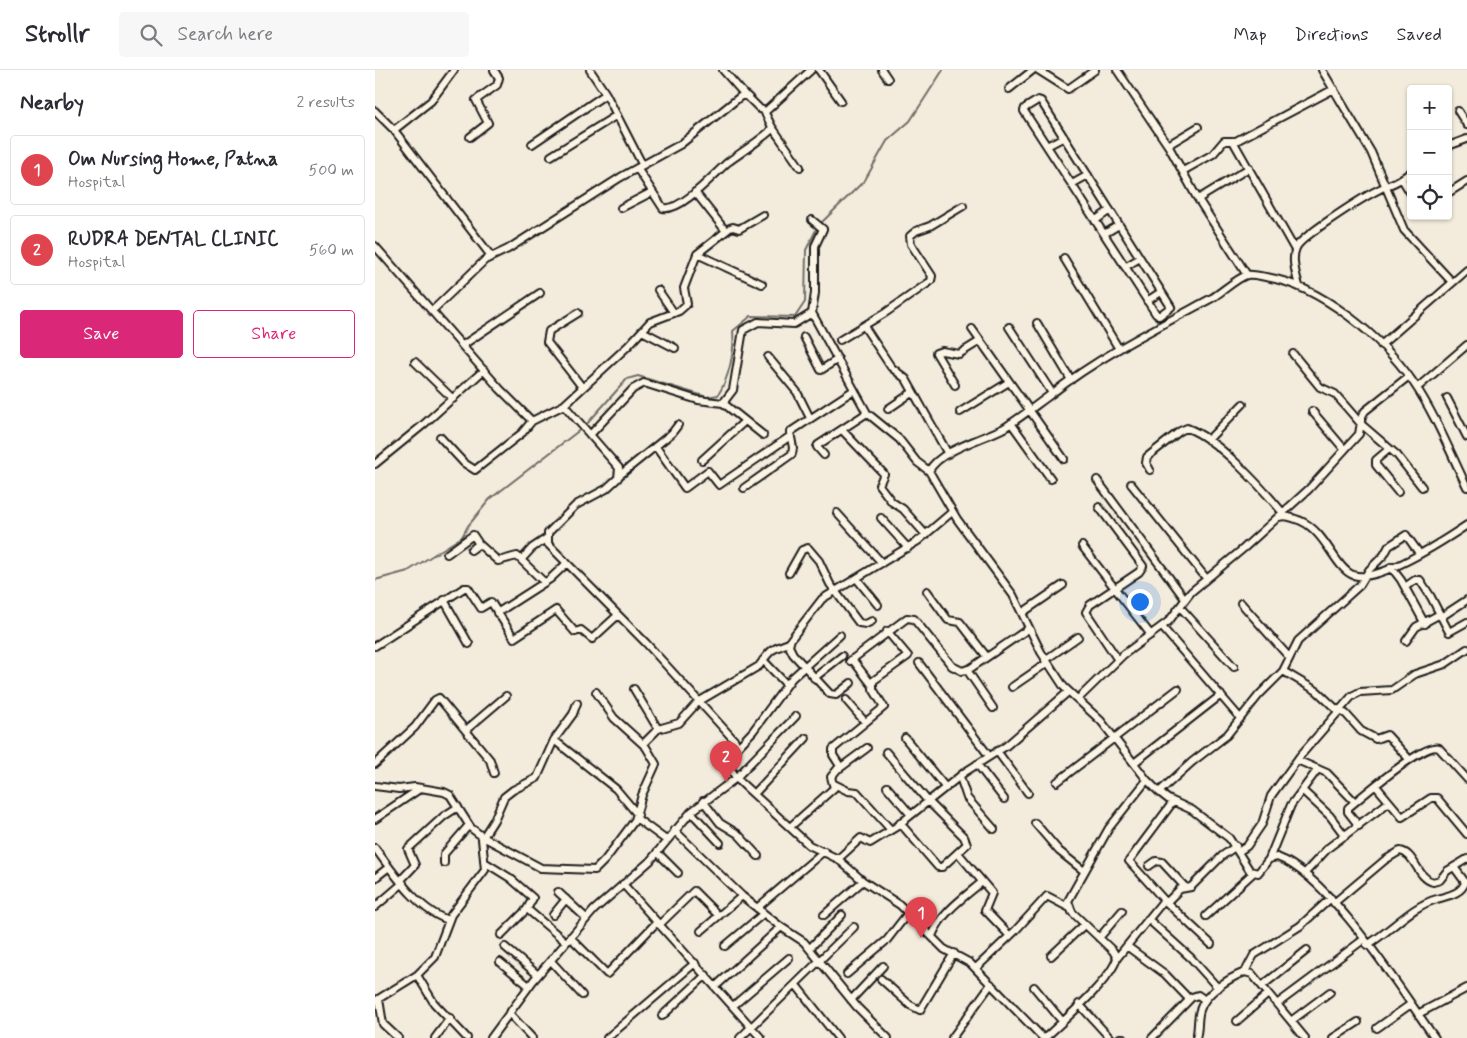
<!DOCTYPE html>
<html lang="en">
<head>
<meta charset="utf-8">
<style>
  body { margin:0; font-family:Mynerve,sans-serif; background:#f7f7f7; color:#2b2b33 }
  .controls { position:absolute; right:15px; top:15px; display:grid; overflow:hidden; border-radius:5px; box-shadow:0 1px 4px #0004 }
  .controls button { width:45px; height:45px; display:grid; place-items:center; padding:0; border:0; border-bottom:1px solid #e1e1e2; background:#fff; color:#2b2b33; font:25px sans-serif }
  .you { position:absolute; left:764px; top:531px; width:18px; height:18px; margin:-12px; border:4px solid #fff; border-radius:50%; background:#1a73e8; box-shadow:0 0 0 8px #1a73e833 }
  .badge { display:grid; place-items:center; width:32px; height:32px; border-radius:50%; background:#db2777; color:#fff; font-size:16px; font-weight:700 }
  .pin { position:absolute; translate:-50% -41px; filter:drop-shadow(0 1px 2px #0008) }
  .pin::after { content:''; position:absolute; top:26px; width:18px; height:15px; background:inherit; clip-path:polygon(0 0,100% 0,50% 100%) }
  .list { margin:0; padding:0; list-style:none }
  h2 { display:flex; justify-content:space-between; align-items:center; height:65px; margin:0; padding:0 20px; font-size:21px }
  h2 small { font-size:16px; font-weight:400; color:#7c7c81 }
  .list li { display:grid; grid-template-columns:32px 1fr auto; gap:15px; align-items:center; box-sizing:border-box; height:70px; margin:0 10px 10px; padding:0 10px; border:1px solid #e1e1e2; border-radius:5px }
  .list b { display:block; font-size:19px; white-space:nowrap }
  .list p { margin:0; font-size:16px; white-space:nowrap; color:#7c7c81 }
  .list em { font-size:16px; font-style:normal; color:#7c7c81 }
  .actions { display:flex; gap:10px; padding:15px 20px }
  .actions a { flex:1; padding:11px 0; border:1px solid #db2777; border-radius:5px; text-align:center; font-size:18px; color:#db2777 }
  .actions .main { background:#db2777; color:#fff }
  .icon { flex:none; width:28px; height:28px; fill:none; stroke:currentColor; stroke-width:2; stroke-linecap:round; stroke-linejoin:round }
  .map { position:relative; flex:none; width:1092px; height:968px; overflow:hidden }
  header { display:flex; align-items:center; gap:30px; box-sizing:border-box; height:70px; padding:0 25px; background:#fff; border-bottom:1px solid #e1e1e2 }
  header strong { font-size:24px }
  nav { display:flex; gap:28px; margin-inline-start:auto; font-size:18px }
  .search { width:350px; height:45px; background:#f7f7f7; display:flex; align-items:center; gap:12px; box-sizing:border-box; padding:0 18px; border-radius:5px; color:#7c7c81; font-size:19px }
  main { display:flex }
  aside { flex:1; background:#fff }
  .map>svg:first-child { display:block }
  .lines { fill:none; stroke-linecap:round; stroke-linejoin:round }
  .stream { stroke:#716e68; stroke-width:2 }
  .minor-casing { stroke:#1c1c1c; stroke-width:10 }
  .minor { stroke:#fcf5e5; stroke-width:6 }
</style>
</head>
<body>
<header>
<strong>Strollr</strong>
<div class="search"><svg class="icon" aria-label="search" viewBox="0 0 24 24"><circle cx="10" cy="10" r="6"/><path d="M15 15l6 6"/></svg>Search here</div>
<nav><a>Map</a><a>Directions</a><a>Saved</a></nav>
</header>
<main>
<aside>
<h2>Nearby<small>2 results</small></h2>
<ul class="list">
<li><span class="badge" style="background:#e0444e">1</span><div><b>Om Nursing Home, Patna</b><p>Hospital</p></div><em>500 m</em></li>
<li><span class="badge" style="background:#e0444e">2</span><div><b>RUDRA DENTAL CLINIC</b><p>Hospital</p></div><em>560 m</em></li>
</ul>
<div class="actions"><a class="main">Save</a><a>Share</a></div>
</aside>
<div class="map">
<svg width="1092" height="968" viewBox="0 0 1092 968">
  <rect width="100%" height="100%" fill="#f3ecdd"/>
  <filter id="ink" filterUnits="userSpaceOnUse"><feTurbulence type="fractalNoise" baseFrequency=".02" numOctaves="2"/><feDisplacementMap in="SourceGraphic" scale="10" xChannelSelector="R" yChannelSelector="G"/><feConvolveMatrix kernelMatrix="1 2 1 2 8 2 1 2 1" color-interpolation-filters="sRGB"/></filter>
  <g filter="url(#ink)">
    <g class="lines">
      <path class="stream" d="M210 356 252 309 263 306 332 327 343 325C354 308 360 281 358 261L376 246 420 247 430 232 431 180 443 156 490 110 512 71 535 51 568 0
        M0 510 33 501 87 467 93 456 115 429 206 359"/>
      <defs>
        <path id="minor" d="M215 0 231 24 267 94
          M348 0 370 25
          M444 0 466 31
          M507 0 513 9
          M663 0 693 19 720 0
          M742 0 794 77 821 126 872 205
          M947 0 996 82 1029 160 1077 212
          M634 19 658 0
          M663 30 666 31 796 237 784 246 781 244 649 41 650 38Z
          M0 41 19 60 116 186
          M1083 41 1092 55
          M397 57 425 97
          M19 60 56 31 79 0
          M95 67 113 53 101 30 122 15 124 8 119 0
          M858 71 920 180
          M157 74 231 24
          M793 75 823 57
          M672 76 689 67
          M1073 76 1092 69
          M176 86 242 45
          M262 98 288 138C306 142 340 103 353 92 367 82 381 73 394 62L397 57 389 41
          M808 101 838 84 849 71H861L959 19
          M1027 109 1036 124
          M697 114 713 105
          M320 122 350 160
          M1073 123 1092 111
          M823 129 874 98
          M246 138 277 122
          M437 150 448 159 440 176V223L437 243 492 343 524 369 542 392 554 401
          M721 150 735 140
          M729 164 744 155
          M0 176 125 319 157 351 189 335 244 398 243 408 231 419 201 435 173 463V474L271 573 360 671 363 677 356 699 361 708 434 775 463 789 488 811 525 835 569 879 595 893 668 968
          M322 184 387 214
          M689 188 744 279
          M750 197 765 188
          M924 216C921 204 916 189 921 178 925 167 986 129 999 122 1015 113 1020 115 1036 102
          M283 220 299 243
          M772 231 786 222
          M58 240 110 190 133 179 246 107 306 74 366 26H372L385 39 391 41 436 0
          M203 243 174 261 172 272 207 317
          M662 253 696 310
          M489 256 516 297 531 309 573 384
          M634 257 677 323
          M597 259 689 389
          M267 261 300 278
          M429 267 446 300 463 289
          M465 270 510 243 556 211 557 206 536 174 535 166 541 161 555 156 588 136
          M88 275 165 223
          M1006 275 1092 200
          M918 284 945 317 960 324 986 354 1022 385 1047 417
          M393 287 422 322 435 348
          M40 292 78 329
          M580 315 561 283 567 281 584 284 605 271
          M1042 318 1092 275
          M1072 328 1092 367
          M348 333 388 365
          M189 335 253 276 275 252 304 241 312 234 309 218 322 184 355 158 358 157 364 159 388 145
          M513 339 538 322
          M937 341 969 379
          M585 342 634 312
          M636 353 676 409
          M467 360 509 404 504 415 517 432 528 439 551 465
          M215 365 258 319 269 313 323 330 348 333 358 320 368 260 383 252 419 254 437 243
          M65 367 89 393 100 400 147 363 157 351
          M833 370 868 334
          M281 377 310 418 333 401 344 415 414 367
          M1014 379 1001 390V395L1023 422
          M449 385 442 377 443 375 492 343
          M327 390 370 351
          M0 394 48 355 109 300
          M775 400 771 393 772 387 805 361 812 358C843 369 887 418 908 443
          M245 405 297 363 303 355
          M722 410 810 529
          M756 414 831 508
          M369 418 417 384 418 378 415 362 479 320
          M724 437 768 496 764 502 715 535 711 542 743 590
          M462 443 507 493
          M904 447C912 445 918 448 926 451 951 462 960 498 978 505 1003 514 1071 469 1092 455
          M506 448 533 478
          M707 476 776 565
          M96 480 104 474 123 491 142 486 169 512
          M72 484 98 465 104 474
          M147 489 157 478 172 468
          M1016 497 1026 510 1050 554
          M414 503 427 480 433 478 444 491 455 514 484 553 491 554 497 551
          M482 509 503 535
          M1030 517 1040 510H1045L1056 527 1074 562 1092 552
          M552 521 573 550 585 552 612 587
          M69 530 94 574
          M866 533 914 587
          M805 537 859 597
          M122 543 175 509 192 493
          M647 543 688 515
          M1066 547 1092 530
          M787 557 865 648
          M1031 571 1041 557 1065 544
          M0 576 89 518H93L106 538 116 532 139 568 181 540 200 562 206 560 217 569 243 545
          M477 589 497 615
          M388 590 412 615
          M670 590 703 567
          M475 591 532 548 539 549 577 596 587 601 596 598 653 559
          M544 593 614 686
          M592 600 618 638
          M908 601 942 621 960 638 971 644 986 661 1001 669 1012 665 1034 689
          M439 608 467 586
          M476 613 461 625 455 624 418 584 414 576 416 569 447 529 543 471 577 442
          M637 617 672 593
          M259 619 283 659
          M703 629 748 585 794 551 816 522 869 478 934 419 984 364 987 346 990 341 1034 306
          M471 630 490 652
          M91 660 131 626
          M530 668 571 718
          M179 670 241 719 263 745
          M268 674 283 659 304 653 323 632 384 596C396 580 394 580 414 573
          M363 677 378 661 417 608 465 565
          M622 681 653 723
          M511 682 552 730 589 767 592 774 567 797H563L525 753
          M922 690 952 703 980 732
          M759 693 846 625
          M0 694 40 657 60 630 64 628 115 690 119 703
          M602 694 629 729
          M465 698 492 678
          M585 707 592 728 619 759
          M682 712 803 619
          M459 714 473 721 482 722 516 760
          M0 716 24 719 40 717 69 722 75 725 96 758 108 767 166 798 220 800 230 790 260 750 267 725 281 694 271 677 239 648 221 622
          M1001 716 1027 747 1056 728H1062L1092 764
          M512 717 536 745
          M927 720 955 746 970 766
          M784 722 817 692 852 665 884 625 908 601 923 571 985 515 994 500 1009 485 1014 476 1031 465 1044 483
          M380 723 431 668
          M328 731 345 753 363 764 383 786
          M316 742 345 773
          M261 748 291 770
          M0 749 46 718
          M660 753 684 781 709 801
          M984 756 973 742V738C986 727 1051 671 1064 678L1092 709
          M415 757 459 718 456 707 465 696 458 685V679L509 637 498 619V611L533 586 512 561
          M299 760 367 826 406 857 429 872 482 937 513 968
          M0 778C18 802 44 842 74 850
          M282 782 303 803
          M863 782 872 776 887 754 896 726 925 686 977 626 985 622 1017 620 1040 604 1070 594 1092 579
          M583 783 617 823 610 840 635 866
          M463 789 486 768 495 773 521 757 590 702 631 676 693 622
          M894 789 916 735 943 699
          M69 793V784L94 755
          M111 793 135 808 158 828 152 839 126 865
          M774 796 781 791 787 792 810 817
          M930 803 953 778 1014 732
          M0 808 14 797
          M25 811 40 795 33 779 69 746 83 737
          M248 814 386 968
          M183 822 211 848
          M789 830 836 874
          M792 832 805 819 816 817 847 786 861 776
          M959 833 1010 790 1025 781C1040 783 1042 808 1058 812L1065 810 1072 801 1092 789
          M0 837 28 813
          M382 838 449 781
          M152 839 191 872
          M178 845 191 829
          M449 845 488 811
          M831 846 878 803
          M773 849 816 888 843 918
          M284 855 319 821 344 846
          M326 861 367 826
          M557 866C566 843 588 828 607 812
          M195 867 232 904 282 852
          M724 868 747 841
          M992 875C1015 862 1036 836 1062 829 1072 826 1087 824 1090 812L1079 797
          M350 876 388 844
          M130 877 163 905
          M753 877 790 904 814 929
          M435 878 467 845
          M676 886 710 854
          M742 888 789 830 754 791 798 732
          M176 891 207 925
          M125 892 154 916
          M601 898 640 861 672 826 693 837
          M870 902 879 885 925 856 956 828
          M472 904 512 870 533 843
          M42 905 59 933 92 968
          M506 909 535 935 545 940 579 883
          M421 915 463 968
          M341 916 406 857
          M887 916 932 880
          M659 917 687 951
          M4 929 8 954 23 968
          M476 930 508 896
          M0 931 42 905 60 887 76 845 110 800 107 769 119 750 129 727 138 720 162 708 179 670 198 644 202 633
          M704 934 735 968
          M902 934 988 870
          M358 936 414 888
          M134 943 157 968
          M1043 944 1092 918
          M287 946 331 905
          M862 951 893 924
          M916 951 955 922
          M1002 958 1036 934
          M60 968 75 948
          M116 968 158 911 219 840 275 791 316 742 361 708 421 646
          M232 968 320 893
          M365 968 479 857
          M577 968 616 914
          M670 968C688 951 736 910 742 888L738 881 697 842 693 831 734 758 772 710
          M745 968H748
          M777 968 817 927 823 925 830 930
          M821 968C824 959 822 949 825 940 830 923 854 908 870 902L877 904 930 968
          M958 968 983 952
          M1060 968C1026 921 955 806 902 787L894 789 883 803 875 801 854 768 817 740 793 729 784 722 772 710 726 651 689 617 666 582 638 525 582 449 554 401C565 380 608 369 629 358 645 348 660 336 675 325 725 286 781 258 837 228 847 222 862 208 872 205 877 204 885 206 891 207 946 216 1007 267 1038 312 1060 344 1075 382 1092 417"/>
      </defs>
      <use href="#minor" class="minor-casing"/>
      <use href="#minor" class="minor"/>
    </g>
  </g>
</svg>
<div class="controls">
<button>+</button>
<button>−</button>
<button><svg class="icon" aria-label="locate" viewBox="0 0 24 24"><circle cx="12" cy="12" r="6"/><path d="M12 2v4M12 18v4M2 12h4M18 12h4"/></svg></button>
</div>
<div class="you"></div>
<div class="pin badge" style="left:546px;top:868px;background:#e0444e">1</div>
<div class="pin badge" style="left:351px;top:712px;background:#e0444e">2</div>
</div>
</main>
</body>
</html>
